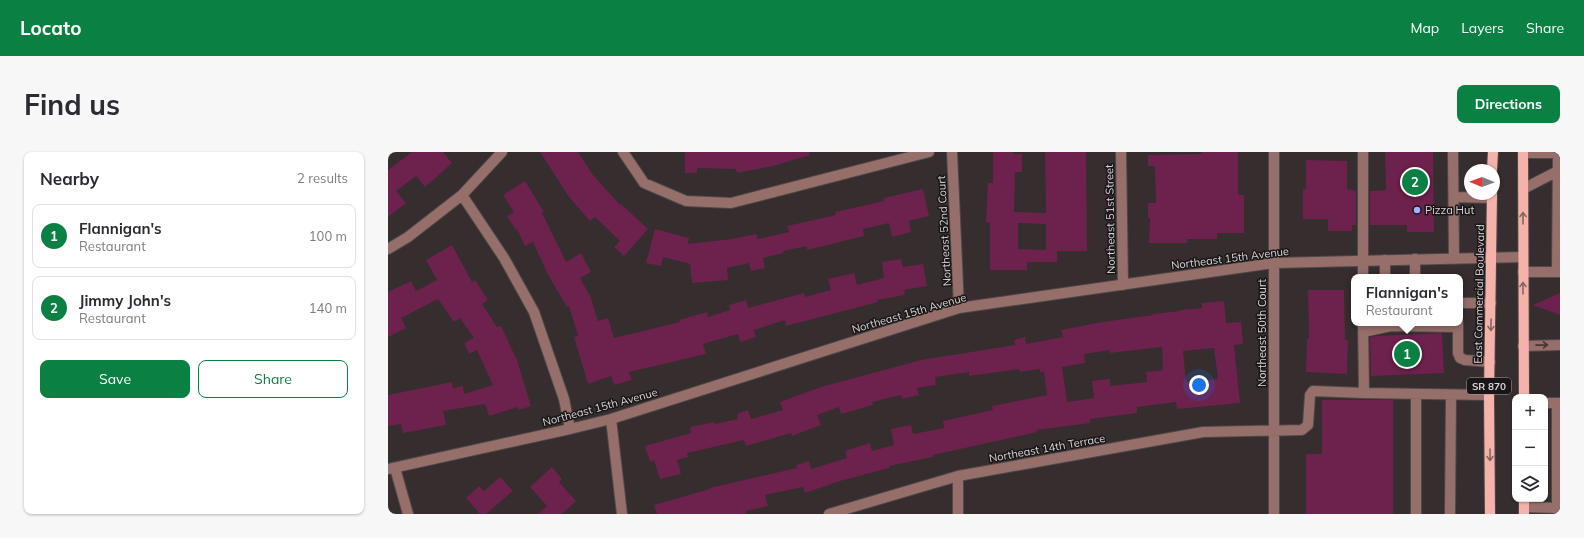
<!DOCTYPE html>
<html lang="en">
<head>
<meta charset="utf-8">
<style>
  body { margin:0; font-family:Mulish,sans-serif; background:#f7f7f7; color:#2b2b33 }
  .controls { position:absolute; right:12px; bottom:12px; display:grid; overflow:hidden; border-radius:8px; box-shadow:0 1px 3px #0004 }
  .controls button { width:36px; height:36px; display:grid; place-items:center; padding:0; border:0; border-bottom:1px solid #e1e1e2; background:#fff; color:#2b2b33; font:20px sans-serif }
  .compass { position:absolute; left:1076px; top:12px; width:36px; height:36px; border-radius:50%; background:#fff; box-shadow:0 1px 3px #0004; rotate:271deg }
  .you { position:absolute; left:811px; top:233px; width:14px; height:14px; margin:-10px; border:3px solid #fff; border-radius:50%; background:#1a73e8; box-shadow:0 0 0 6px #1a73e833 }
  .badge { display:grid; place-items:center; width:26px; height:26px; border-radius:50%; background:#0b8043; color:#fff; font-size:13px; font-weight:700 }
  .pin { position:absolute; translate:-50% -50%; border:2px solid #fff; box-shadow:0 1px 4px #0006 }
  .popup { position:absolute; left:963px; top:122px; width:112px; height:52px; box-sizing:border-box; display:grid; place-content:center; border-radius:8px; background:#fff; filter:drop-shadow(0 1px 3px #0005); font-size:13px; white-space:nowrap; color:#7c7c81 }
  .popup b { font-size:15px; color:#2b2b33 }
  .popup::after { content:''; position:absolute; left:50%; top:100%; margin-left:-8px; border:8px solid transparent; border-top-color:#fff }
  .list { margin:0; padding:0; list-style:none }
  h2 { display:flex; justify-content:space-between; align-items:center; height:52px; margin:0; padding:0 16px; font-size:17px }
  h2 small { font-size:13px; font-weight:400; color:#7c7c81 }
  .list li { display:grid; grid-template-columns:26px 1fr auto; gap:12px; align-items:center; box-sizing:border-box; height:64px; margin:0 8px 8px; padding:0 8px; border:1px solid #e1e1e2; border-radius:8px }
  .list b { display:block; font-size:15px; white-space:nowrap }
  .list p { margin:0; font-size:13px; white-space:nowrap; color:#7c7c81 }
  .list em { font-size:13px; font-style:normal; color:#7c7c81 }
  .actions { display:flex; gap:8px; padding:12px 16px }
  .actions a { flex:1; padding:9px 0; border:1px solid #0b8043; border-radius:8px; text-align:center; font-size:14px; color:#0b8043 }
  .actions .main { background:#0b8043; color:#fff }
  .icon { flex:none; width:22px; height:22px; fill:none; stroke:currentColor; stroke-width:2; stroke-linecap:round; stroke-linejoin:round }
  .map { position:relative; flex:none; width:1172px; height:362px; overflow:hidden; border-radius:8px }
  header { display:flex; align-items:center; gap:24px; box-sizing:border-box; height:56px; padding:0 20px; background:#0b8043; color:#fff }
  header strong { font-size:19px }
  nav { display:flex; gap:22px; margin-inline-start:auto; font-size:14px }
  .intro { display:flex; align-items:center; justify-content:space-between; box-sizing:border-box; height:96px; padding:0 24px }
  h1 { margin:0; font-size:28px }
  .button { padding:10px 18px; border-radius:8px; background:#0b8043; color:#fff; font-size:14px; font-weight:700 }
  main { display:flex; gap:24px; padding:0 24px }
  aside { flex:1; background:#fff; border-radius:8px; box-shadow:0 1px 3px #0004 }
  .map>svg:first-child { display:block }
  .building { fill:#6d214d; fill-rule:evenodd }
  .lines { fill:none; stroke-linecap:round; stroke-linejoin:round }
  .minor-casing { stroke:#504849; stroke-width:12 }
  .major-casing { stroke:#504849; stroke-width:12 }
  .minor { stroke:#976f6a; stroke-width:10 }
  .major { stroke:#f5b2aa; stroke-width:10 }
  .oneway { stroke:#886460 }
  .oneway2 { stroke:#463534 }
  .poi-dot { fill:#a2b2fd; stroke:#1a1617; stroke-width:1.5 }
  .labels { text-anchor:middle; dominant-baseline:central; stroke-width:3; stroke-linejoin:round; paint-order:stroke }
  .shield { fill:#1a1617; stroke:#a19c9d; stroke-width:1 }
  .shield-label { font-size:10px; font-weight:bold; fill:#dbd6d7 }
  .poi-label { font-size:11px; fill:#dbd6d7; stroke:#1a1617; text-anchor:start }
  .street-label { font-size:11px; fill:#dbd6d7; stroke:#1a1617 }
</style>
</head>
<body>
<header>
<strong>Locato</strong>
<nav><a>Map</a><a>Layers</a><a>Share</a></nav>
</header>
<div class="intro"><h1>Find us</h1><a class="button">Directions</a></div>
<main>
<aside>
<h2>Nearby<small>2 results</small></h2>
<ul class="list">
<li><span class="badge">1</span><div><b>Flannigan's</b><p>Restaurant</p></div><em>100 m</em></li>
<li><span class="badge">2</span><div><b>Jimmy John's</b><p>Restaurant</p></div><em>140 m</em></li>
</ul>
<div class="actions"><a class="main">Save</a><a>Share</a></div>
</aside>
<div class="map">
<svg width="1172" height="362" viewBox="0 0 1172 362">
  <rect width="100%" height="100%" fill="#352d2e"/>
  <path class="building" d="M24 0H55L64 11 37 35 28 24 8 39 18 51 0 65V18Z
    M152 0H190L205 23 232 53 233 52 260 77 236 104 226 95 232 89 207 65 202 69 181 45Z
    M297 0H421L422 3 385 14 349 21 348 17 309 16V21H297Z
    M605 0H625V2H634V20H627L626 60 658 61 657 0H698L699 99H669V110H639V118H602V71L598 70 600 31H605ZM630 71 658 72V98L630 97Z
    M814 0H850V43H856V81H829V87H799V91H761L762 66H760V51H768L767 14H760V3L814 2Z
    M997 0H1045L1046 80H1019V73H982V39L998 38Z
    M918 8 959 9V37L968 39V73H964V79H940V67H915V37H918Z
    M137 29 156 60 154 61 178 110 193 101 203 120 192 126 202 144 210 169 220 166 226 186 292 170 291 168 319 160 320 165 342 158 341 153 358 148 360 156 416 141 417 145 443 138 440 127 466 121 469 133 496 126 494 110 513 107 515 115 535 112 539 134 516 138 517 143 489 148 490 150 398 174 397 168 366 178 368 185 352 190 350 182 315 192 318 202 241 220 244 228 226 233 223 224 200 232 186 185 190 184 181 154 179 155 159 121 145 90 137 94 129 77 128 78 119 64 126 60 115 43Z
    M535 37 541 64 521 69 523 80 504 85 501 71 475 77 476 84 419 98V94L395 99 396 101 375 106 377 116 363 119 361 111 339 116 340 128 304 131 302 112 275 105 273 114 258 111 267 77 301 86 300 92 344 87 368 82 370 87 401 80 399 74 448 63 447 60 496 49V46Z
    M64 93 84 130 87 128 100 148 94 152 109 175 113 174 129 208 143 254 131 258 130 255 101 264 97 252 55 259 58 273 15 281 13 272 0 274V243L64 230 65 236 75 234 76 242 105 233 89 198 81 202 76 191 86 186 72 166 66 170 50 147 13 166 18 176 0 185V140L23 129 28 139 49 128 38 108Z
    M920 138H956L957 188H960L959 222 918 220 919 187H921Z
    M1172 141V163L1145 153Z
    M836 149 838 171 853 170 855 192 846 193 852 251 789 257 788 250 749 255V261L702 267V271L648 278 649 280 545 303V305L501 314V316L452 329 417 341 415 335 377 343 380 354 358 359V362H269L266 353 322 337 321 336 409 316 408 313 421 309 423 317 459 306 457 299 482 291 484 299 506 293 503 277 523 273 525 282 556 276 555 269 605 258 604 254 659 243 656 220H652V217L632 220 631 217 581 224V220L547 225 548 233 529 236 531 243 514 247 513 243 484 250 485 253 453 262 451 255 429 263 433 273 404 284 403 281 358 294 356 288 299 301 300 305 289 308 293 322 272 327 266 308 262 310 257 294 303 281 302 275 326 270 327 272 350 267 349 262 360 258 363 267 395 258 392 250 433 235 533 208 627 193 626 188 637 185 638 192 675 185 673 178 714 170 765 163V162L792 159V158L814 156V151ZM774 195 775 218 758 220 759 230 722 234V227L704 229 706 246 679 250 674 215 697 211 696 202 722 198V201ZM826 196 830 227 798 230 795 199Z
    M1054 181 1056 221 983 224 982 185 989 184Z
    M934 248H1005V362H918V302H934Z
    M164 315 174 327 171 330 188 349 174 362H150L159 354 142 335Z
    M112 325 125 339 98 362H92L78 346 91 334 96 339Z"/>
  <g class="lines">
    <defs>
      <path id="minor" d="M235 0 256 31 298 49 343 51 541 0
        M564 0 571 156
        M733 0 735 133
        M1065 0 1066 107
        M1135 1H1170L1169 120
        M1135 37 1170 19
        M74 43 116 106 146 160 176 247 182 277
        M1066 45 1104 46
        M0 97 20 85 74 43 114 0
        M1135 120H1172
        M975 125V0
        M997 125V108
        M1027 125V107
        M1072 151H1103
        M975 171 976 241 1101 243
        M1070 175V201L1072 206 1077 208 1102 210
        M975 180 1003 174 1070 175V171
        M1135 194 1172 193
        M1028 242V362
        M1157 251H1172
        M1169 251V356L1172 362
        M223 267 234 362
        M7 316 20 362
        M0 317 182 277 223 267 571 156 886 111 1135 105
        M570 324V362
        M1136 355 1169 356
        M441 362 570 324 815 280 914 278 920 273 922 243 925 239 976 241
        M886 362V0
        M1062 362 1063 243"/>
      <path id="major" d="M1135 0 1136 245
        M1104 18 1105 0
        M1136 347V362
        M1102 362 1101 243 1104 42"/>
    </defs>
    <use href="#minor" class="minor-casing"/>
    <use href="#major" class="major-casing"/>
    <use href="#minor" class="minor"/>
    <use href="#major" class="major"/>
  </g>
  <defs><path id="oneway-shaft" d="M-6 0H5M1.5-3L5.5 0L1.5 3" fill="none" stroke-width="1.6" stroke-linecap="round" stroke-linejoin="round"/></defs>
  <g class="oneway">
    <use href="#oneway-shaft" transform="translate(1135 66) rotate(-90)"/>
    <use href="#oneway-shaft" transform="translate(1135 136) rotate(-90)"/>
    <use href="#oneway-shaft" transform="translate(1103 173) rotate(91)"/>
    <use href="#oneway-shaft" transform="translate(1102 303) rotate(90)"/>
  </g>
  <use class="oneway2" href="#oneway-shaft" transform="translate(1154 193) rotate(-1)"/>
  <circle class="poi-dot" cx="1029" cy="58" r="4"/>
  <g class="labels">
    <rect class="shield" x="1079" y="226" width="44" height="16" rx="3"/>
    <g class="shield-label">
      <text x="1101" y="234">SR 870</text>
    </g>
    <g class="poi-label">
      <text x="1037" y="58">Pizza Hut</text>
    </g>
    <g class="street-label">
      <text transform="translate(722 67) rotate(-91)">Northeast 51st Street</text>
      <text transform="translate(556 79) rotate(-93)">Northeast 52nd Court</text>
      <text transform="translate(842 106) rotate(-7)">Northeast 15th Avenue</text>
      <text transform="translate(1091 142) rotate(-89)">East Commercial Boulevard</text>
      <text transform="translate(521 161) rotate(-16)">Northeast 15th Avenue</text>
      <text transform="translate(874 181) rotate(-90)">Northeast 50th Court</text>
      <text transform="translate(212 255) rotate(-15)">Northeast 15th Avenue</text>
      <text transform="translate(659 296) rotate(-10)">Northeast 14th Terrace</text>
    </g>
  </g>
</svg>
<div class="controls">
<button>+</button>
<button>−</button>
<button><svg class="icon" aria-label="layers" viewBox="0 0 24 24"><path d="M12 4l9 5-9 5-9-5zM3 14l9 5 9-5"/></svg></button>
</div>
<svg class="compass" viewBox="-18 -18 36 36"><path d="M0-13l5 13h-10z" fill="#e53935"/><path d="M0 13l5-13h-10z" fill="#7c7c81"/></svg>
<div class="you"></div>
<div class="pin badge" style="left:1019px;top:202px">1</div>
<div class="popup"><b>Flannigan's</b>Restaurant</div>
<div class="pin badge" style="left:1027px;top:30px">2</div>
</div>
</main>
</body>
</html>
